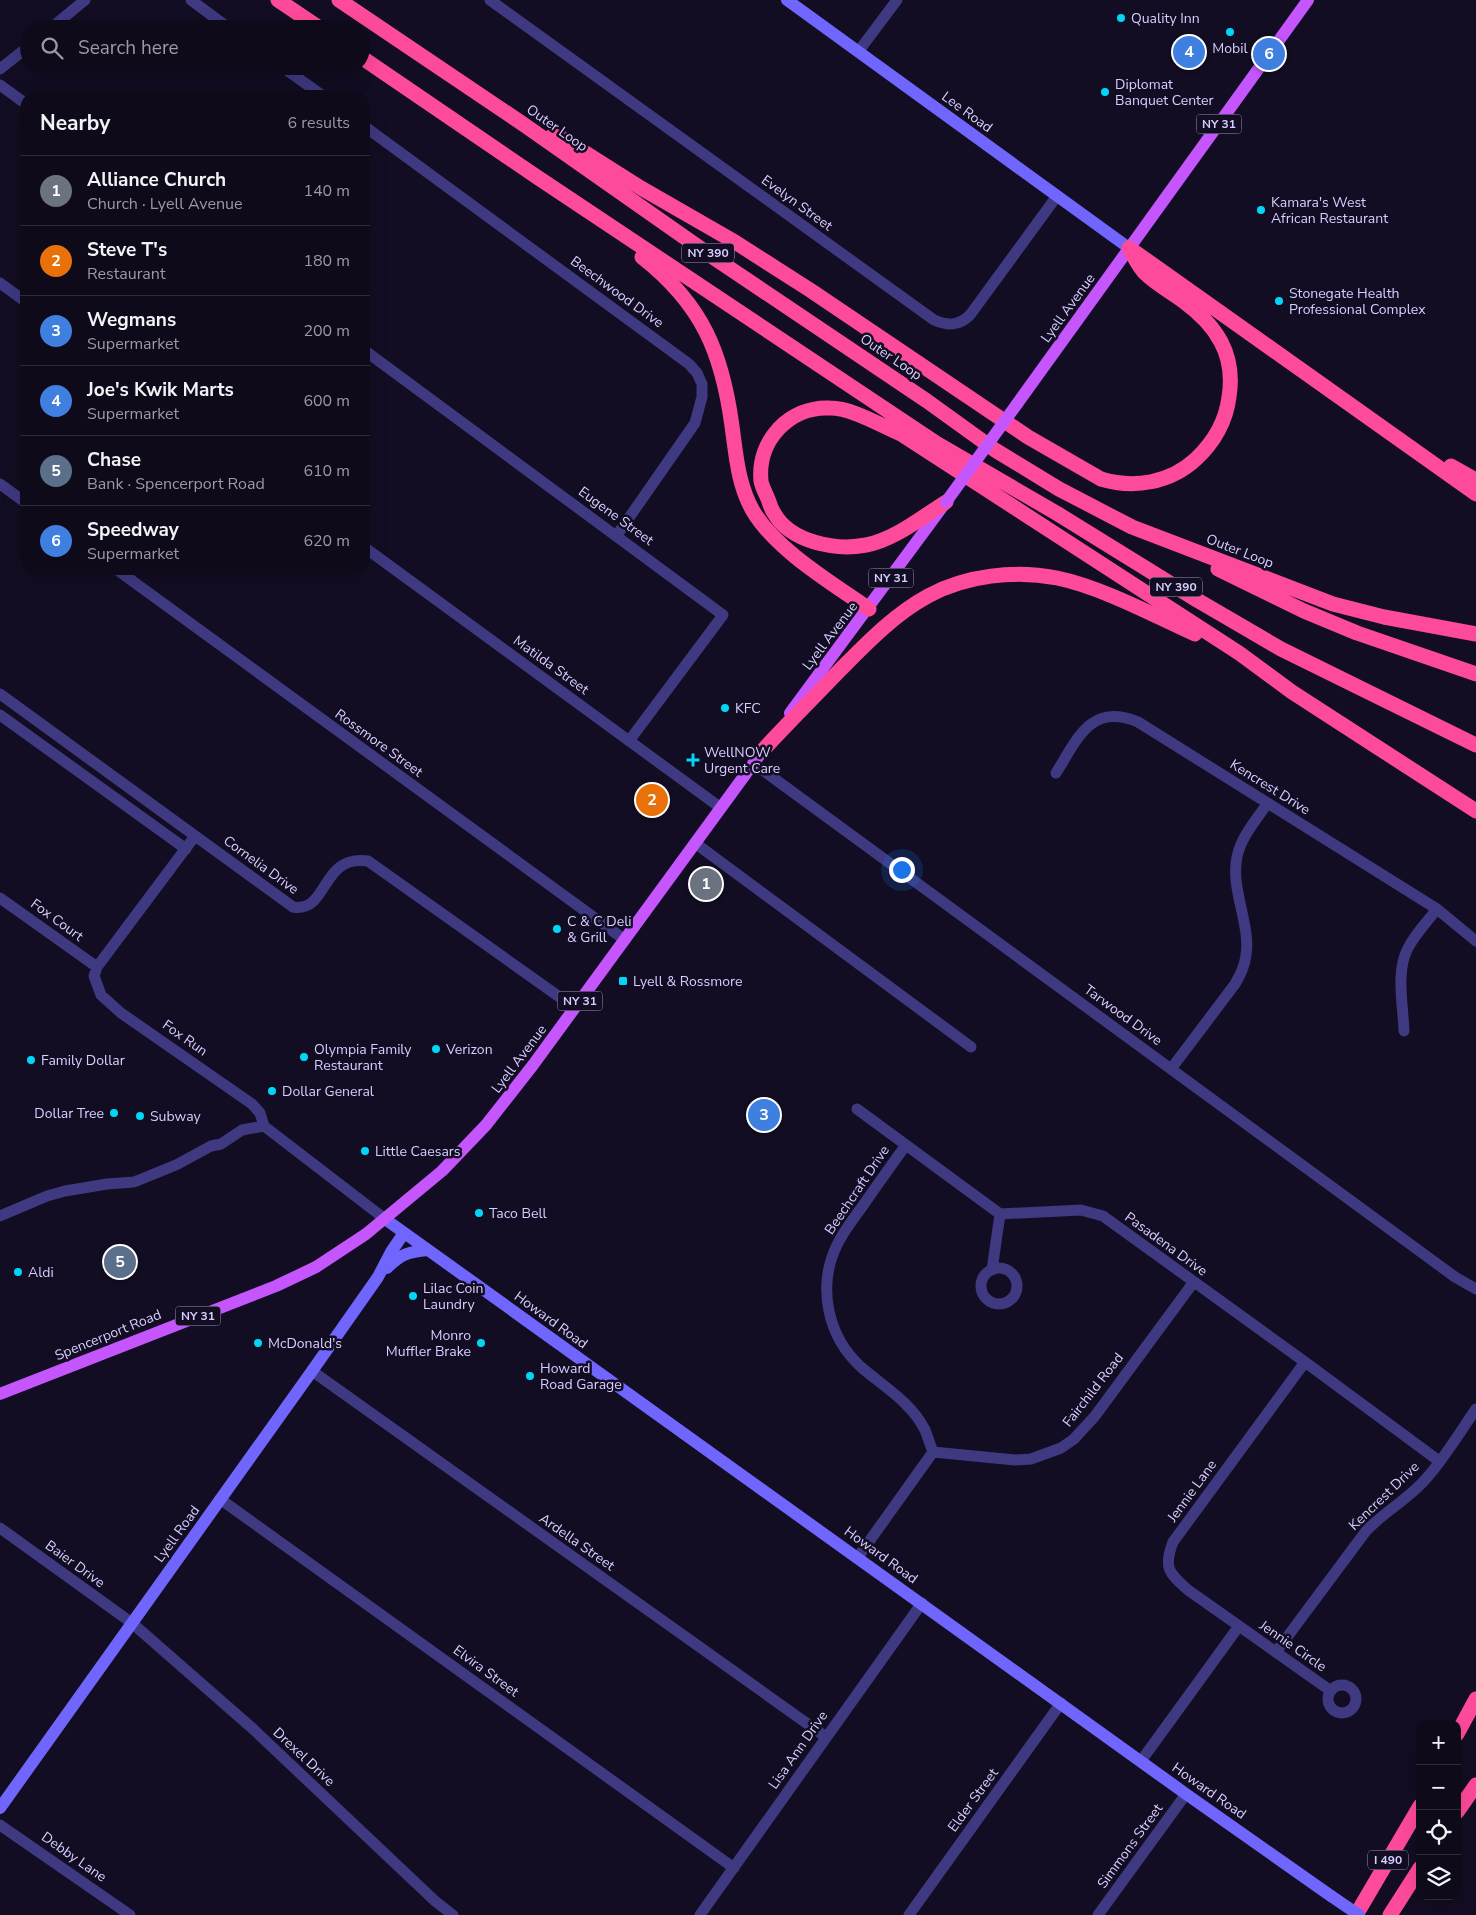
<!DOCTYPE html>
<html lang="en">
<head>
<meta charset="utf-8">
<style>
  body { margin:0; font-family:"Nunito Sans",sans-serif; background:#171323; color:#f1f3f6 }
  .controls { position:absolute; right:15px; bottom:15px; display:grid; overflow:hidden; border-radius:10px; box-shadow:0 5px 20px #0002 }
  .controls button { width:45px; height:45px; display:grid; place-items:center; padding:0; border:0; border-bottom:1px solid #2e2b39; background:#0e0a1a; color:#f1f3f6; font:25px sans-serif }
  .you { position:absolute; left:901px; top:869px; width:18px; height:18px; margin:-12px; border:4px solid #fff; border-radius:50%; background:#1a73e8; box-shadow:0 0 0 8px #1a73e833 }
  .badge { display:grid; place-items:center; width:32px; height:32px; border-radius:50%; background:#02d6f7; color:#fff; font-size:16px; font-weight:700 }
  .pin { position:absolute; translate:-50% -50%; border:2px solid #fff; box-shadow:0 1px 5px #0006 }
  .list { margin:0; padding:0; list-style:none }
  h2 { display:flex; justify-content:space-between; align-items:center; height:65px; margin:0; padding:0 20px; font-size:21px }
  h2 small { font-size:16px; font-weight:400; color:#9b9aa2 }
  .list li { display:grid; grid-template-columns:32px 1fr auto; gap:15px; align-items:center; box-sizing:border-box; height:70px; padding:0 20px; border-top:1px solid #2e2b39 }
  .list b { display:block; font-size:19px; white-space:nowrap }
  .list p { margin:0; font-size:16px; white-space:nowrap; color:#9b9aa2 }
  .list em { font-size:16px; font-style:normal; color:#9b9aa2 }
  .icon { flex:none; width:28px; height:28px; fill:none; stroke:currentColor; stroke-width:2; stroke-linecap:round; stroke-linejoin:round }
  .map { position:relative; flex:none; width:1476px; height:1915px; overflow:hidden }
  .search { position:absolute; background:#0e0a1a; box-shadow:0 5px 20px #0002; left:20px; top:20px; width:350px; height:55px; display:flex; align-items:center; gap:12px; box-sizing:border-box; padding:0 18px; border-radius:28px; color:#9b9aa2; font-size:19px }
  .panel { position:absolute; background:#0e0a1a; box-shadow:0 5px 20px #0002; left:20px; top:90px; width:350px; height:485px; border-radius:20px }
  .map>svg:first-child { display:block }
  .lines { fill:none; stroke-linecap:round; stroke-linejoin:round }
  .street { stroke:#3e3980; stroke-width:11 }
  .secondary { stroke:#7066fe; stroke-width:12 }
  .primary { stroke:#c556fe; stroke-width:12 }
  .highway { stroke:#fe4a9a; stroke-width:15 }
  .secondary-bridge { stroke:#7066fe; stroke-width:12 }
  .primary-bridge { stroke:#c556fe; stroke-width:12 }
  .poi-dot { fill:#02d6f7; stroke:#120d22; stroke-width:2 }
  .labels { text-anchor:middle; dominant-baseline:central; stroke-width:5; stroke-linejoin:round; paint-order:stroke }
  .shield { fill:#120d22; stroke:#9b94bd; stroke-width:1 }
  .shield-label { font-size:12px; font-weight:bold; fill:#d6ceff }
  .poi-label { font-size:14px; fill:#d6ceff; stroke:#120d22; text-anchor:start }
  .street-label { font-size:14px; fill:#d6ceff; stroke:#120d22 }
</style>
</head>
<body>
<div class="map">
<svg width="1476" height="1915" viewBox="0 0 1476 1915">
  <rect width="100%" height="100%" fill="#120d22"/>
  <g class="lines">
    <path class="street" d="M191 0 230 29
      M490 0 934 320C948 326 959 326 970 315L1057 196
      M50 29 85 0
      M858 52 897 0
      M281 66 323 96
      M0 69 29 46
      M0 85 26 104
      M364 126 689 364 697 373 702 384V397L695 423 617 535
      M0 283 26 302
      M364 350 723 615 629 741
      M0 484 26 503
      M364 547 721 808
      M116 569 625 940
      M0 694 293 907C329 913 320 854 368 861L575 1008
      M0 715 186 849
      M753 763 1455 1277 1476 1289
      M1056 773C1077 740 1090 702 1138 722L1437 909 1476 941
      M195 836 97 967 94 976 101 995 121 1013 252 1104 260 1113 264 1126 385 1219
      M695 843 971 1047
      M0 898 97 967
      M1404 1031C1403 1005 1396 973 1407 950 1414 935 1427 922 1437 909
      M1171 1069 1235 984C1240 975 1245 966 1246 955 1251 925 1230 888 1237 857 1241 837 1256 820 1267 804
      M857 1109 1000 1214 1081 1210 1103 1216 1305 1362 1439 1461
      M906 1145C892 1164 878 1184 864 1204 855 1217 844 1230 837 1245 817 1286 827 1336 861 1367 883 1386 912 1403 925 1430 928 1437 930 1445 933 1452
      M0 1216 47 1196 65 1191 107 1184 134 1182 176 1165 211 1146 221 1144 242 1130 264 1126
      M981 1286a18 18 0 1 1 36 0a18 18 0 1 1-36 0Z
      M992 1270 1000 1214
      M1305 1362 1173 1542C1163 1568 1169 1573 1188 1590L1331 1691
      M312 1371 826 1737
      M220 1499 734 1868
      M0 1528 132 1623 252 1728 435 1901 453 1915
      M858 1557 933 1452 1015 1460 1031 1459 1061 1448 1074 1439 1095 1416 1193 1283
      M1276 1652 1366 1531C1383 1513 1405 1501 1422 1483 1441 1464 1460 1432 1476 1409
      M1328 1699a14 14 0 1 1 28 0a14 14 0 1 1-28 0Z
      M1141 1761 1239 1626
      M0 1825 130 1915
      M700 1915 922 1603
      M909 1915 1061 1703
      M1098 1915 1186 1794"/>
    <path class="secondary" d="M787 0 1129 248
      M385 1219 1186 1794 1331 1896
      M387 1268C401 1254 408 1252 428 1250
      M0 1808 312 1371 378 1277 391 1252 404 1233"/>
    <path class="primary" d="M1017 404 1308 0
      M790 713 943 506
      M0 1394 276 1286 316 1267 366 1234 442 1171 486 1125 533 1065 769 742"/>
    <path class="highway" d="M278 0 321 29
      M339 0 523 124 704 251 927 401 995 450 1059 489 1132 527 1333 604 1384 617 1476 634
      M361 57 537 177 936 443 1058 514 1197 600 1281 649 1476 745
      M553 135 562 138 641 188 735 242 810 290 1028 437 1101 479C1134 489 1170 483 1196 459 1214 442 1226 421 1229 397 1236 354 1216 325 1183 301 1171 292 1156 284 1146 274 1139 268 1134 256 1129 248
      M1135 252 1476 494
      M642 257C702 304 722 352 732 426 736 455 738 485 753 511 776 550 832 583 869 609
      M1451 466 1476 480
      M946 502C922 517 894 540 866 545 836 551 790 542 774 513 771 509 770 504 768 499 766 494 762 487 761 481 757 441 789 406 830 408 852 408 880 425 901 434L1239 653 1292 692 1476 811
      M1218 569 1304 611 1357 633 1476 674
      M764 749C788 723 813 698 838 672 865 645 893 615 928 596 966 575 1015 570 1057 578 1101 587 1153 615 1195 634
      M1457 1734 1476 1699
      M1457 1812 1476 1785
      M1356 1915 1420 1806
      M1390 1915 1420 1868"/>
    <path class="secondary-bridge" d="M1331 1896 1359 1915"/>
    <path class="primary-bridge" d="M946 502 1017 404"/>
  </g>
  <g class="poi-dot">
    <circle cx="1121" cy="18" r="5"/>
    <circle cx="1230" cy="32" r="5"/>
    <circle cx="1105" cy="92" r="5"/>
    <circle cx="1261" cy="210" r="5"/>
    <circle cx="1279" cy="301" r="5"/>
    <circle cx="725" cy="708" r="5"/>
    <path d="M690.5 752.5h5v5h5v5h-5v5h-5v-5h-5v-5h5z"/>
    <circle cx="557" cy="929" r="5"/>
    <rect x="618" y="976" width="10" height="10" rx="2.5"/>
    <circle cx="436" cy="1049" r="5"/>
    <circle cx="304" cy="1057" r="5"/>
    <circle cx="31" cy="1060" r="5"/>
    <circle cx="272" cy="1091" r="5"/>
    <circle cx="114" cy="1113" r="5"/>
    <circle cx="140" cy="1116" r="5"/>
    <circle cx="365" cy="1151" r="5"/>
    <circle cx="479" cy="1213" r="5"/>
    <circle cx="18" cy="1272" r="5"/>
    <circle cx="413" cy="1296" r="5"/>
    <circle cx="258" cy="1343" r="5"/>
    <circle cx="481" cy="1343" r="5"/>
    <circle cx="530" cy="1376" r="5"/>
  </g>
  <g class="labels">
    <g class="shield">
      <rect x="1196.5" y="114.5" width="45" height="19" rx="4"/>
      <rect x="682" y="243.5" width="52" height="19" rx="4"/>
      <rect x="868.5" y="568.5" width="45" height="19" rx="4"/>
      <rect x="1150" y="577.5" width="52" height="19" rx="4"/>
      <rect x="557.5" y="991.5" width="45" height="19" rx="4"/>
      <rect x="175.5" y="1306.5" width="45" height="19" rx="4"/>
      <rect x="1368" y="1850.5" width="40" height="19" rx="4"/>
    </g>
    <g class="shield-label">
      <text x="1219" y="124">NY 31</text>
      <text x="708" y="253">NY 390</text>
      <text x="891" y="578">NY 31</text>
      <text x="1176" y="587">NY 390</text>
      <text x="580" y="1001">NY 31</text>
      <text x="198" y="1316">NY 31</text>
      <text x="1388" y="1860">I 490</text>
    </g>
    <g class="poi-label">
      <text x="1131" y="18">Quality Inn</text>
      <text x="1230" y="48" text-anchor="middle">Mobil</text>
      <text x="1115" y="84">Diplomat<tspan x="1115" dy="16">Banquet Center</tspan></text>
      <text x="1271" y="202">Kamara's West<tspan x="1271" dy="16">African Restaurant</tspan></text>
      <text x="1289" y="293">Stonegate Health<tspan x="1289" dy="16">Professional Complex</tspan></text>
      <text x="735" y="708">KFC</text>
      <text x="704" y="752">WellNOW<tspan x="704" dy="16">Urgent Care</tspan></text>
      <text x="567" y="921">C &amp; C Deli<tspan x="567" dy="16">&amp; Grill</tspan></text>
      <text x="633" y="981">Lyell &amp; Rossmore</text>
      <text x="314" y="1049">Olympia Family<tspan x="314" dy="16">Restaurant</tspan></text>
      <text x="446" y="1049">Verizon</text>
      <text x="41" y="1060">Family Dollar</text>
      <text x="282" y="1091">Dollar General</text>
      <text x="104" y="1113" text-anchor="end">Dollar Tree</text>
      <text x="150" y="1116">Subway</text>
      <text x="375" y="1151">Little Caesars</text>
      <text x="489" y="1213">Taco Bell</text>
      <text x="28" y="1272">Aldi</text>
      <text x="423" y="1288">Lilac Coin<tspan x="423" dy="16">Laundry</tspan></text>
      <text x="471" y="1335" text-anchor="end">Monro<tspan x="471" dy="16">Muffler Brake</tspan></text>
      <text x="268" y="1343">McDonald's</text>
      <text x="540" y="1368">Howard<tspan x="540" dy="16">Road Garage</tspan></text>
    </g>
    <g class="street-label">
      <text transform="translate(967 112) rotate(36)">Lee Road</text>
      <text transform="translate(557 128) rotate(35)">Outer Loop</text>
      <text transform="translate(797 203) rotate(36)">Evelyn Street</text>
      <text transform="translate(617 292) rotate(36)">Beechwood Drive</text>
      <text transform="translate(1068 308) rotate(-54)">Lyell Avenue</text>
      <text transform="translate(891 357) rotate(34)">Outer Loop</text>
      <text transform="translate(616 516) rotate(36)">Eugene Street</text>
      <text transform="translate(1240 551) rotate(21)">Outer Loop</text>
      <text transform="translate(830 636) rotate(-53)">Lyell Avenue</text>
      <text transform="translate(551 665) rotate(36)">Matilda Street</text>
      <text transform="translate(379 743) rotate(36)">Rossmore Street</text>
      <text transform="translate(1270 787) rotate(32)">Kencrest Drive</text>
      <text transform="translate(261 865) rotate(36)">Cornelia Drive</text>
      <text transform="translate(57 920) rotate(36)">Fox Court</text>
      <text transform="translate(1123 1015) rotate(36)">Tarwood Drive</text>
      <text transform="translate(185 1038) rotate(35)">Fox Run</text>
      <text transform="translate(519 1059) rotate(-53)">Lyell Avenue</text>
      <text transform="translate(857 1190) rotate(-56)">Beechcraft Drive</text>
      <text transform="translate(1166 1244) rotate(36)">Pasadena Drive</text>
      <text transform="translate(551 1320) rotate(36)">Howard Road</text>
      <text transform="translate(108 1335) rotate(-22)">Spencerport Road</text>
      <text transform="translate(1093 1390) rotate(-52)">Fairchild Road</text>
      <text transform="translate(1192 1491) rotate(-54)">Jennie Lane</text>
      <text transform="translate(1384 1496) rotate(-44)">Kencrest Drive</text>
      <text transform="translate(177 1534) rotate(-54)">Lyell Road</text>
      <text transform="translate(577 1542) rotate(35)">Ardella Street</text>
      <text transform="translate(881 1555) rotate(36)">Howard Road</text>
      <text transform="translate(75 1564) rotate(36)">Baier Drive</text>
      <text transform="translate(1293 1646) rotate(35)">Jennie Circle</text>
      <text transform="translate(486 1671) rotate(36)">Elvira Street</text>
      <text transform="translate(798 1750) rotate(-55)">Lisa Ann Drive</text>
      <text transform="translate(304 1757) rotate(43)">Drexel Drive</text>
      <text transform="translate(1209 1791) rotate(35)">Howard Road</text>
      <text transform="translate(973 1800) rotate(-54)">Elder Street</text>
      <text transform="translate(1130 1846) rotate(-54)">Simmons Street</text>
      <text transform="translate(74 1857) rotate(35)">Debby Lane</text>
    </g>
  </g>
</svg>
<div class="controls">
<button>+</button>
<button>−</button>
<button><svg class="icon" aria-label="locate" viewBox="0 0 24 24"><circle cx="12" cy="12" r="6"/><path d="M12 2v4M12 18v4M2 12h4M18 12h4"/></svg></button>
<button><svg class="icon" aria-label="layers" viewBox="0 0 24 24"><path d="M12 4l9 5-9 5-9-5zM3 14l9 5 9-5"/></svg></button>
</div>
<div class="you"></div>
<div class="pin badge" style="left:706px;top:884px;background:#6b7280">1</div>
<div class="pin badge" style="left:652px;top:800px;background:#e8710a">2</div>
<div class="pin badge" style="left:764px;top:1115px;background:#3f7fe0">3</div>
<div class="pin badge" style="left:1189px;top:52px;background:#3f7fe0">4</div>
<div class="pin badge" style="left:120px;top:1262px;background:#5c6f8a">5</div>
<div class="pin badge" style="left:1269px;top:54px;background:#3f7fe0">6</div>
<div class="search"><svg class="icon" aria-label="search" viewBox="0 0 24 24"><circle cx="10" cy="10" r="6"/><path d="M15 15l6 6"/></svg>Search here</div>
<section class="panel">
<h2>Nearby<small>6 results</small></h2>
<ul class="list">
<li><span class="badge" style="background:#6b7280">1</span><div><b>Alliance Church</b><p>Church · Lyell Avenue</p></div><em>140 m</em></li>
<li><span class="badge" style="background:#e8710a">2</span><div><b>Steve T's</b><p>Restaurant</p></div><em>180 m</em></li>
<li><span class="badge" style="background:#3f7fe0">3</span><div><b>Wegmans</b><p>Supermarket</p></div><em>200 m</em></li>
<li><span class="badge" style="background:#3f7fe0">4</span><div><b>Joe's Kwik Marts</b><p>Supermarket</p></div><em>600 m</em></li>
<li><span class="badge" style="background:#5c6f8a">5</span><div><b>Chase</b><p>Bank · Spencerport Road</p></div><em>610 m</em></li>
<li><span class="badge" style="background:#3f7fe0">6</span><div><b>Speedway</b><p>Supermarket</p></div><em>620 m</em></li>
</ul>
</section>
</div>
</body>
</html>
